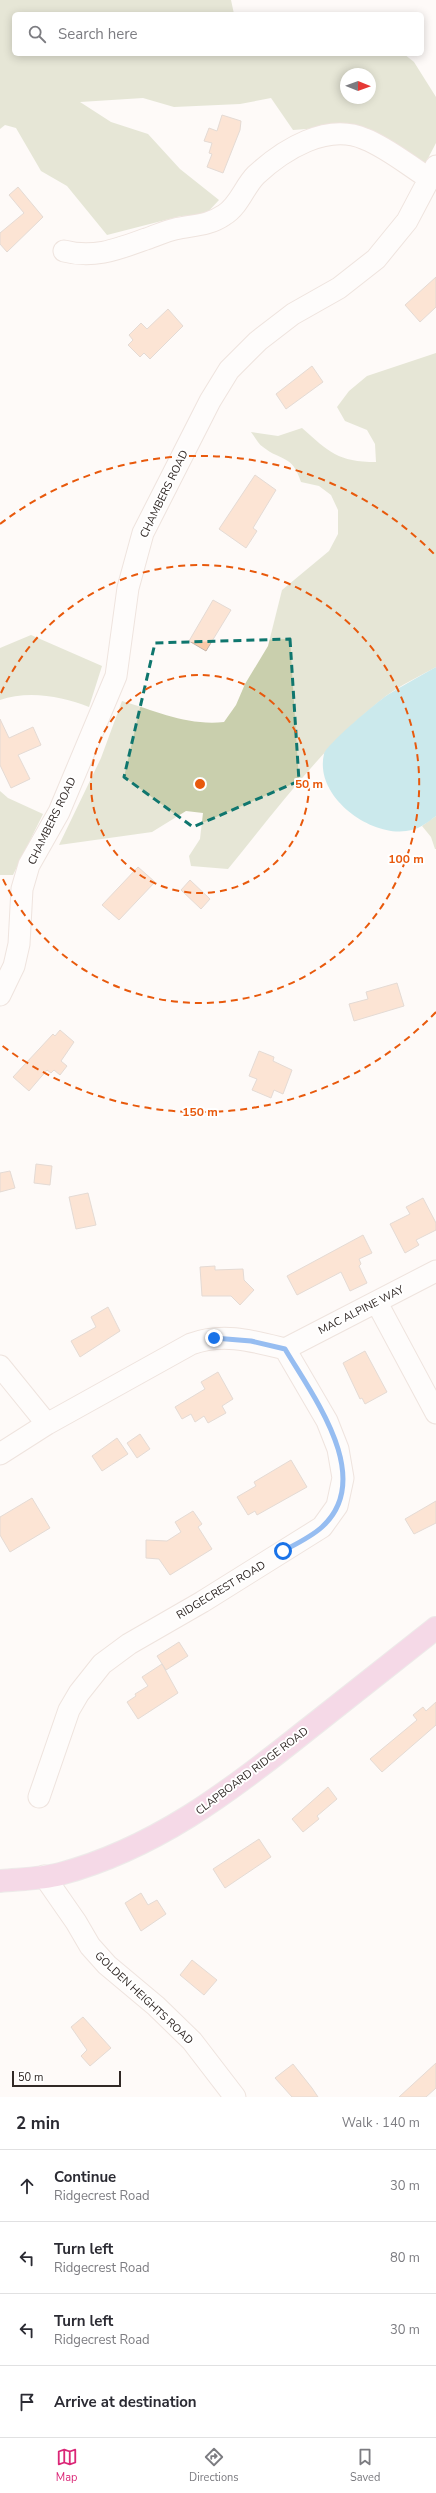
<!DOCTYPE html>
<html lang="en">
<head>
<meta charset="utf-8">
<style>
  body { margin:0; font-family:"Nunito Sans",sans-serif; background:#f2f2f3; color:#2b2b33 }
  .compass { position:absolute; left:340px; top:68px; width:36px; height:36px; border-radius:50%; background:#fff; box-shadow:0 2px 10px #0003; rotate:91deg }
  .scale { position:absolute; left:12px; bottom:10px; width:109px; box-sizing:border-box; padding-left:4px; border:2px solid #312926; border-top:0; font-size:11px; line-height:14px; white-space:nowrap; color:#312926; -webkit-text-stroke:3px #fff; paint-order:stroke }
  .stop { position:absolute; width:12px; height:12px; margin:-9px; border:3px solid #1a73e8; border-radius:50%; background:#fff }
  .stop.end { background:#1a73e8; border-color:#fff; box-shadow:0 1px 4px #0008 }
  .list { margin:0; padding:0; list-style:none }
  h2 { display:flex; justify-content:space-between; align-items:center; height:52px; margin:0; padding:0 16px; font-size:17px }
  h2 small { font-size:13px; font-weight:400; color:#7c7c81 }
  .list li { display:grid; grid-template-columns:26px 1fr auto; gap:12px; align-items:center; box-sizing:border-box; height:72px; padding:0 16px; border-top:1px solid #e1e1e2 }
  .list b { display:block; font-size:15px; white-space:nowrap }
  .list p { margin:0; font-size:13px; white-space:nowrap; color:#7c7c81 }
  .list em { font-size:13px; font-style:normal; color:#7c7c81 }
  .icon { flex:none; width:22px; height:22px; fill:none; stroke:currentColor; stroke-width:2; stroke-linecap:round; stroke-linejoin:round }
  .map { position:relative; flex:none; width:436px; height:2097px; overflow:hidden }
  .search { position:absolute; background:#fff; box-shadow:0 2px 10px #0003; left:12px; right:12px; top:12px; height:44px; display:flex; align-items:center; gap:10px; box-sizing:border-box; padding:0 14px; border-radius:6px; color:#7c7c81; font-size:15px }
  .sheet { height:340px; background:#fff }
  nav { display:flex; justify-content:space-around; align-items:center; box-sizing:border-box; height:56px; border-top:1px solid #e1e1e2; background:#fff; font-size:11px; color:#7c7c81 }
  nav a { display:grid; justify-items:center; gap:2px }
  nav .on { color:#db2777 }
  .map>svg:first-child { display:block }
  .green { fill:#c9cfad; fill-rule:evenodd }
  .water { fill:#8fd4dd }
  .building { fill:#facaa9; stroke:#c6b4a8 }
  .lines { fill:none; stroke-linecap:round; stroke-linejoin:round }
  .minor-casing { stroke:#ddc9bf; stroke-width:23 }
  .major-casing { stroke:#dad8d8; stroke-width:24 }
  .minor { stroke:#fff; stroke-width:21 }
  .major { stroke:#ecb2d3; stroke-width:22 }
  .route { stroke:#1a73e8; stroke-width:5 }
  .marked { fill:none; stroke:#0f766e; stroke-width:3; stroke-dasharray:8 5; stroke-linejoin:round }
  .ring { fill:none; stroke:#e8590c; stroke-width:2; stroke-dasharray:7 5 }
  .labels { text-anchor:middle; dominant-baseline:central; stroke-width:4; stroke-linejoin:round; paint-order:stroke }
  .street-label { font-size:11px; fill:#312926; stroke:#fff }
  .centre { fill:#e8590c; stroke:#fff; stroke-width:2 }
  .ring-label { font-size:12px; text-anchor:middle; font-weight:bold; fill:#e8590c; stroke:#fff; stroke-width:4; stroke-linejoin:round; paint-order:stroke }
</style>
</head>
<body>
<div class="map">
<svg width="436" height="2097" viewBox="0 0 436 2097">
  <rect width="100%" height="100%" fill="#fefaf8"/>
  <path class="green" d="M0 0H231L234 14H14V54H404L414 62 436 97V143L425 164 346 126 293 130 271 98 240 104 174 107 143 98 80 102 111 122 148 134 180 169 219 200 205 215 181 216 107 235 67 186 41 171 16 128 5 125 0 129ZM346 74H370V98H346Z
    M436 353V667C420 676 401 685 386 696 324 744 277 809 228 869L191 866 189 856 200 839 203 813 186 811 152 832 59 845 101 758 122 701C156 711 188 726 224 722L236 705 245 684 268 646 282 590 329 551 338 534V510L331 495 319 486 301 482C292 454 282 462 263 447 258 444 255 437 251 432L278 436 302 428C329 452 338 462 376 462L375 444 367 430 345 421 337 407 349 391 367 376Z
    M31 635 102 666 89 707C63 696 27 690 0 700V648Z
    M0 791 8 798 43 814 13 875H0Z
    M436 816V849H435L431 837 422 826Z"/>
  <path class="water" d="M436 667V816C427 823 418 830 406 831 369 836 314 796 324 754 327 744 378 701 389 694 404 685 420 676 436 667Z"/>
  <path class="building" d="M222 115 241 121 240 130 223 173 207 167 212 154 209 153 212 143 204 141 209 128 217 131Z
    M18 187 43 217 7 252 0 244V233L24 213 9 195Z
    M436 277V307L420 322 405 305Z
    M168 309 183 326 150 359 144 353 140 357 128 345 133 340 129 335 141 323 147 329Z
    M312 366 323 382 286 409 276 394Z
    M255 475 276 490 253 528 257 531 246 548 219 529Z
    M213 600 231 610 206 651 189 641Z
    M0 719 9 738 33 727 41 745 18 755 30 779 11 788 0 765Z
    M138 867 155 882 119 920 102 905Z
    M190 880 210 899 201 909 181 890Z
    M397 983 404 1006 354 1021 349 1004 368 999 366 992Z
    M60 1030 74 1042 61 1061 67 1066 60 1075 54 1070 51 1073 47 1070 29 1091 13 1077 53 1034 55 1036Z
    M259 1051 274 1057 273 1061 292 1070 283 1094 274 1090 271 1098 252 1090 257 1079 249 1076Z
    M36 1164 52 1166 50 1185 34 1183Z
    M10 1171 15 1188 0 1192V1173Z
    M88 1193 96 1225 76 1229 69 1197Z
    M423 1198 436 1223V1230L416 1240 419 1245 405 1253 390 1224 410 1214 406 1207Z
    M363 1235 372 1253 359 1259 361 1264 359 1266 367 1283 350 1291 341 1272 297 1295 287 1276Z
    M215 1266V1270L243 1269 244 1280 254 1290 240 1305 231 1296H202L200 1267Z
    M108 1307 120 1331 80 1357 71 1341 96 1327 91 1317Z
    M365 1351 387 1392 365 1404 362 1398 360 1399 343 1363Z
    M218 1372 233 1399 222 1406 226 1413 208 1423 204 1416 195 1422 191 1414 182 1419 175 1407 205 1389 201 1382Z
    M140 1434 150 1449 137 1458 127 1443Z
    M117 1438 128 1454 102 1471 92 1456Z
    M291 1460 307 1487 257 1515 255 1511 248 1515 237 1497 256 1486 254 1482Z
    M32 1498 50 1528 10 1552 0 1535V1517Z
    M436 1501V1523L414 1534 405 1519Z
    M193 1511 202 1524 198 1527 212 1549 170 1575 159 1559 146 1558V1540L167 1541 181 1532 175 1522Z
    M179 1642 188 1656 166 1670 157 1656Z
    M162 1664 178 1693 138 1719 127 1702 136 1696 135 1694 148 1686 142 1677Z
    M436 1702V1725L382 1772 370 1759 417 1720 413 1715 423 1707 426 1711Z
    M328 1787 337 1799 317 1816 319 1819 303 1832 292 1819Z
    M259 1839 271 1857 225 1888 213 1869Z
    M141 1893 148 1905 157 1900 166 1914 141 1931 125 1903Z
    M192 1960 217 1980 204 1995 180 1975Z
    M83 2017 111 2048 90 2066 81 2056 87 2050 71 2027Z
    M436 2063V2088L426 2097H399Z
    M293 2064 312 2088 318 2097H292L275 2078Z"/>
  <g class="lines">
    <defs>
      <path id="minor" d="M64 251C94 259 118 249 146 239 156 236 165 231 175 229 193 225 208 226 224 215 239 206 244 187 256 175 283 150 327 122 365 139 388 148 409 166 430 179
        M0 995 14 966 19 944 22 889 29 865 59 812 116 676 128 588 143 533 210 401 229 370 258 341 293 314 339 288 376 259 407 221 436 166
        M377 1303 436 1413
        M285 1349 436 1271
        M0 1366 47 1424
        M0 1454 47 1424 191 1344C223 1332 253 1341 285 1349L327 1421 338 1449 343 1478 337 1506 322 1527 202 1602 129 1644 102 1664 79 1693 69 1710 39 1797
        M44 1876 76 1922 90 1946 107 1965 156 2006 192 2041 235 2097"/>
      <path id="major" d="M0 1881C20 1879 41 1879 60 1874 154 1849 229 1792 303 1733 348 1698 392 1663 436 1628"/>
    </defs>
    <use href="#minor" class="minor-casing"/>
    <use href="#major" class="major-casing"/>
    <use href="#minor" class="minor"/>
    <use href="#major" class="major"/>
  </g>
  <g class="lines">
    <path class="route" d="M214 1338 251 1341 285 1349C312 1395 376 1478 322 1527 311 1537 296 1544 283 1551"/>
  </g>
  <path d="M0 0H436V2097H0ZM290 639 299 781 193 827 124 777 155 643Z" fill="#fefaf8" fill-opacity=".55" fill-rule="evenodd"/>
  <path class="marked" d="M290 639 299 781 193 827 124 777 155 643Z"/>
  <g class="ring">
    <circle cx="200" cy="784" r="109"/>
    <path d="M1 693A219 219 0 1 1 1 875"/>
    <path d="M436 1012A328 328 0 0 1 0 1044M0 524A328 328 0 0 1 436 556"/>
  </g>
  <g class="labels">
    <g class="street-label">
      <text transform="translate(164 494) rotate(-64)">CHAMBERS ROAD</text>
      <text transform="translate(52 821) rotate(-64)">CHAMBERS ROAD</text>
      <text transform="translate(361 1310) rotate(-27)">MAC ALPINE WAY</text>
      <text transform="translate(221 1590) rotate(-31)">RIDGECREST ROAD</text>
      <text transform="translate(252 1771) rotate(-37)">CLAPBOARD RIDGE ROAD</text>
      <text transform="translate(144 1998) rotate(43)">GOLDEN HEIGHTS ROAD</text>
    </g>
  </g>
  <circle cx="200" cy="784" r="6" class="centre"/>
  <g class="ring-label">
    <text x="309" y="788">50 m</text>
    <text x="406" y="863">100 m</text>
    <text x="200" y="1116">150 m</text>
  </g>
</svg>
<svg class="compass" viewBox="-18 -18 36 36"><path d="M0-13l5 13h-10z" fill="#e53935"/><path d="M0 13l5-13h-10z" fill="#7c7c81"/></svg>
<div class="scale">50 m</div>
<div class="stop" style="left:283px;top:1551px"></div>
<div class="stop end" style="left:214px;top:1338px"></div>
<div class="search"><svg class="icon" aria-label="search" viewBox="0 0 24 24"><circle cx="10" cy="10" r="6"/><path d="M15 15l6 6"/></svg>Search here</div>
</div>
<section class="sheet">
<h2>2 min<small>Walk · 140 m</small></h2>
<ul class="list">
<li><svg class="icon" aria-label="ahead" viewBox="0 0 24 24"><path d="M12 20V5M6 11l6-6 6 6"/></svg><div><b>Continue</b><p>Ridgecrest Road</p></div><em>30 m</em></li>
<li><svg class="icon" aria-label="left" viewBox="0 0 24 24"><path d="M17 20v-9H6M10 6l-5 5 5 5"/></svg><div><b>Turn left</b><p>Ridgecrest Road</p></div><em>80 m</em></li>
<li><svg class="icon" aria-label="left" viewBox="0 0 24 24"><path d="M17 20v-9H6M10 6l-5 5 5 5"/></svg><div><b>Turn left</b><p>Ridgecrest Road</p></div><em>30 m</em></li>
<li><svg class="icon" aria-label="arrive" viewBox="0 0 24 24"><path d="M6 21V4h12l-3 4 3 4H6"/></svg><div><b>Arrive at destination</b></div></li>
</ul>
</section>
<nav>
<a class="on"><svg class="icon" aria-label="map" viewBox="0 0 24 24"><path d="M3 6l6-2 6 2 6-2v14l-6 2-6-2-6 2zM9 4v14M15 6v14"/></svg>Map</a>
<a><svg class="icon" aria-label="directions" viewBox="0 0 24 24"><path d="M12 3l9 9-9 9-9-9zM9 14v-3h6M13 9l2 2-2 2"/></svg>Directions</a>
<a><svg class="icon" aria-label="saved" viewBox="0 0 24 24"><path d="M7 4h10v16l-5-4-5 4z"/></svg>Saved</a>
</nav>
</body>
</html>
